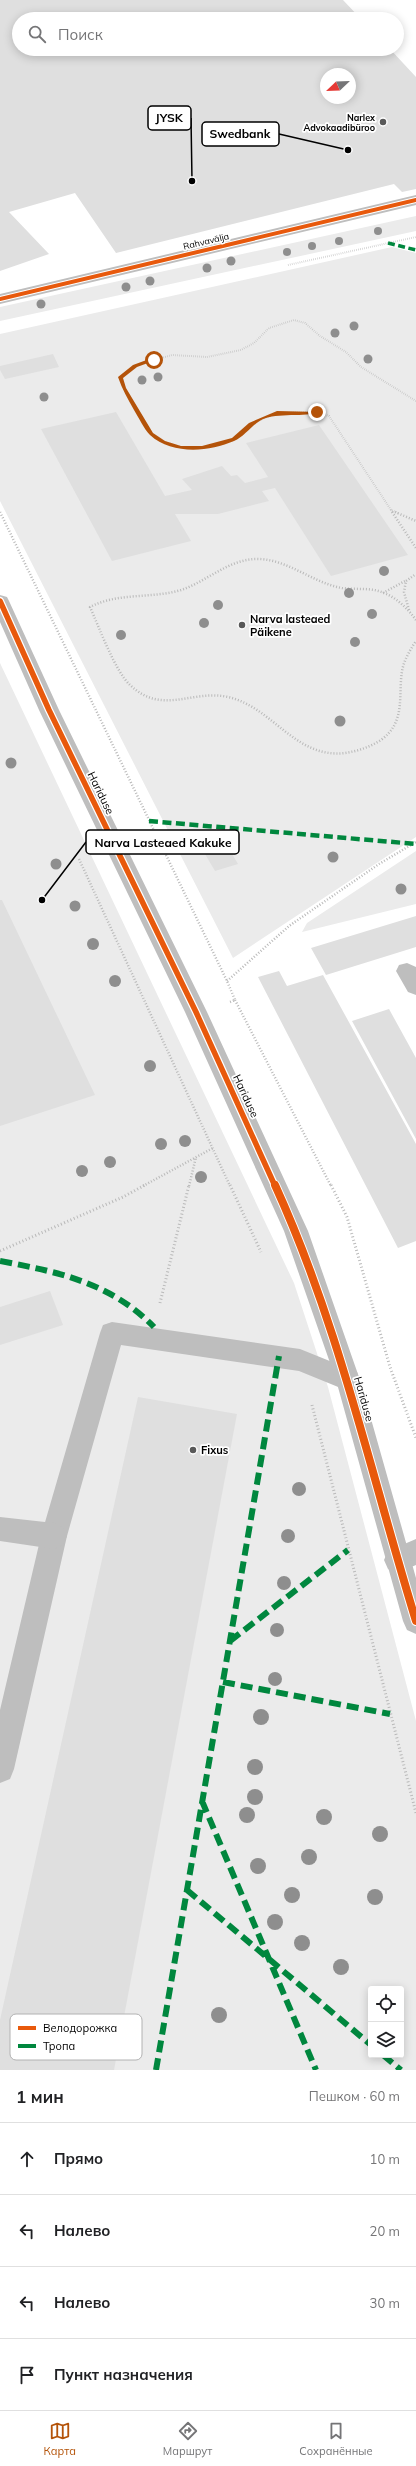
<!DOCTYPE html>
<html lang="ru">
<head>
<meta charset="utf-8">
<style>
  body { margin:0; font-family:Mulish,sans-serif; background:#f6f6f6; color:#202124 }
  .controls { position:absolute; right:12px; bottom:12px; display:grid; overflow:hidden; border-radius:4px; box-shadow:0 2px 10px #0003 }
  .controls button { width:36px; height:36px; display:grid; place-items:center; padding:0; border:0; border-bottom:1px solid #e0e0e0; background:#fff; color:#202124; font:20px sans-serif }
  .compass { position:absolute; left:320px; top:68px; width:36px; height:36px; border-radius:50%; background:#fff; box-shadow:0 2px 10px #0003; rotate:247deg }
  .stop { position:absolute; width:12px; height:12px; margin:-9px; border:3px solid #b45309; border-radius:50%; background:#fff }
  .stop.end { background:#b45309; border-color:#fff; box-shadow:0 1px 4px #0008 }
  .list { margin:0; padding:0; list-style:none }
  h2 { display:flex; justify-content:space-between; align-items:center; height:52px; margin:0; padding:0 16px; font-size:17px }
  h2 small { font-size:13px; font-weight:400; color:#757577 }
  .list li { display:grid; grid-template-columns:26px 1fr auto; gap:12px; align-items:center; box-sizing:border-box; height:72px; padding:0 16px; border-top:1px solid #e0e0e0 }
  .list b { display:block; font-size:15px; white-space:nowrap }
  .list em { font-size:13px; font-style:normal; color:#757577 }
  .icon { flex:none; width:22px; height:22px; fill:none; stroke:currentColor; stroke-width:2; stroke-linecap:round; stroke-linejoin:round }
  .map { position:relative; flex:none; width:416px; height:2070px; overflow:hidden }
  .search { position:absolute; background:#fff; box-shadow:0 2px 10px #0003; left:12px; right:12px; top:12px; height:44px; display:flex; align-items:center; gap:10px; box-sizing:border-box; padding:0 14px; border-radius:22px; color:#757577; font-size:15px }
  .sheet { height:340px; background:#fff }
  nav { display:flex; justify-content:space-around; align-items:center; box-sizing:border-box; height:56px; border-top:1px solid #e0e0e0; background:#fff; font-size:11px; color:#757577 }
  nav a { display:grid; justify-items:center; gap:2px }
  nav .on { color:#b45309 }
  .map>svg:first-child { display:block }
  .green { fill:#ebebeb; fill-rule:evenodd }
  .building { fill:#dfdfdf; fill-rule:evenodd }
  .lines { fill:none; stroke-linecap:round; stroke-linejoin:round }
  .path-far2 { stroke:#b9b9b9; stroke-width:2; stroke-dasharray:0.5 1.5; stroke-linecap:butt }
  .path-far1 { stroke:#b9b9b9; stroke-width:2.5; stroke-dasharray:1 2; stroke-linecap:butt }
  .path { stroke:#b9b9b9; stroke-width:3; stroke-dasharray:1 2.5; stroke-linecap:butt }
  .lane { fill:#bebebe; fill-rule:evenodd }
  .street { fill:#bebebe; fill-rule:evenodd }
  .quiet-far2 { stroke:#00873e; stroke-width:3.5; stroke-dasharray:7 3.5; stroke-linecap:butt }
  .quiet-far1 { stroke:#00873e; stroke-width:4.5; stroke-dasharray:9 4.5; stroke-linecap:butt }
  .quiet { stroke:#00873e; stroke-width:6; stroke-dasharray:12 6; stroke-linecap:butt }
  .cycleway-far2-casing { stroke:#fff; stroke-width:6 }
  .cycleway-far1-casing { stroke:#fff; stroke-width:8 }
  .cycleway-casing { stroke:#fff; stroke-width:10 }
  .cycleway-far2 { stroke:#e8590c; stroke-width:4 }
  .cycleway-far1 { stroke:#e8590c; stroke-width:5.5 }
  .cycleway { stroke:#e8590c; stroke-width:8 }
  .tree { fill:#8e8e8e }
  .route { fill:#b45309 }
  .poi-dot { fill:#595959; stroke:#fff; stroke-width:1.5 }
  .labels { text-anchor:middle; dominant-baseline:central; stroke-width:3.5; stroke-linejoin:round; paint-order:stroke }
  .far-poi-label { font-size:9px; font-weight:bold; fill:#000; stroke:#fff; text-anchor:end }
  .far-street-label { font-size:9px; fill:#000; stroke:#fff }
  .poi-label { font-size:11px; font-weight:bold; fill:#000; stroke:#fff; text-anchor:start }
  .street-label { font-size:11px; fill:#000; stroke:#fff }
  .key { fill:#fff; stroke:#b2b2b2; stroke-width:1 }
  .key-label { font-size:11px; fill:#000 }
  .leader { fill:none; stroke:#000; stroke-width:1.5 }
  .callout-dot { fill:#000; stroke:#fff; stroke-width:1.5 }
  .callout { fill:#fff; stroke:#000; stroke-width:1.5 }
  .callout-label { font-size:12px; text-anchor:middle; font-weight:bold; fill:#000 }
</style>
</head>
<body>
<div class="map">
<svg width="416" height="2070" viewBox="0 0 416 2070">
  <rect width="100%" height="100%" fill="#fff"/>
  <path class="green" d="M416 216V231L0 321V307Z
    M392 247 416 253V837L233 958 0 501V334Z
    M0 663 294 1283 328 1387 416 1721V2070H0ZM371 1989H401V2055H371Z
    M416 851V904L302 932 307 923Z"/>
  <path class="building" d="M0 0H343L361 19H19V49H390L416 77V189L402 192 394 184 116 253 75 193 9 212 49 254 0 271ZM326 74H350V98H326Z
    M53 354 59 367 5 379 0 370V366Z
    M116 412 165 496 192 490 182 479 222 466 231 476 237 475 245 483 268 477 246 443 319 425 408 555 331 576 275 488 262 491 269 501 218 514H175L191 541 112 561 41 429Z
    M225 842 238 864 215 871 202 849Z
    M0 900H2L95 1095 0 1126Z
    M416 916V947L326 975 311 948Z
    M279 971 287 986 323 975 416 1144V1241L398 1248 258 977Z
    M389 1009 416 1058V1139L352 1021Z
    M50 1291 63 1325 0 1345V1307Z
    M138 1397 237 1414 114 2070H0V2020Z"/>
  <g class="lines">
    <path class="path-far2" d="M288 265 416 237
      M391 510 393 513
      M398 513 391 510 329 416 317 412 277 413 250 424 234 440 202 448 181 447 164 442 151 434 124 389 121 377 135 366 172 355 207 357 241 350 254 343 269 328 294 320 305 323 320 336 346 352 361 367 416 401"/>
    <path class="path-far1" d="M0 512 227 981 235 1000 230 1002
      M392 512 416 548
      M395 512 416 521
      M383 593 405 581
      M409 610 404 592 406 581 416 574
      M416 620C408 609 397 598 384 593 371 587 356 590 342 588 313 583 289 560 259 559 230 558 208 581 181 590 151 599 119 592 90 607 99 627 115 671 130 685 163 716 192 689 228 697 273 707 295 759 345 753 358 751 370 747 381 740 406 722 398 697 402 671 404 660 410 650 416 641
      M79 859 230 1186
      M227 981 289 926 379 864 416 842
      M235 1000 331 1186
      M143 1186 213 1148
      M189 1186 196 1157"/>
    <path class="path" d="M230 1185 261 1252
      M331 1185 347 1217 390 1367 416 1438
      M0 1251 123 1197 145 1185
      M160 1303 189 1185
      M312 1405 416 1813"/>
    <path class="lane" d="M407 963 416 967V995L408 992 396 971 399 965Z
      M112 1322 300 1349 357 1372 360 1380 357 1388 348 1391 299 1371 121 1345 67 1536 14 1769 10 1779 0 1783V1710L41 1536 100 1333 103 1325Z
      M416 1539V1565L397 1573 388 1569 384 1560 388 1551Z"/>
    <path class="street" d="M416 195V205L0 304V294Z
      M0 595 7 597 9 601 59 710 207 1012 308 1231 360 1380 416 1578V1634L407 1630 403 1621 336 1380 284 1231 185 1012 39 710 0 622Z
      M0 1517 54 1523 63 1527 67 1536 63 1545 54 1549 0 1541Z"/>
    <path class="quiet-far2" d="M388 243 416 250"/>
    <path class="quiet-far1" d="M149 821 416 844"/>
    <path class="quiet" d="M0 1261C59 1272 111 1283 154 1327
      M230 1641 348 1550
      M223 1682 390 1714
      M202 1801 316 2070
      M187 1890 371 2045
      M383 2055 401 2070
      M156 2070 279 1356"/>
    <defs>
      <path id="cycleway-far2" d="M0 299 416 200"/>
      <path id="cycleway-far1" d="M0 601 49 710 196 1012 275 1186"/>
      <path id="cycleway" d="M275 1185C339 1325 371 1475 416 1621"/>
    </defs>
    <use href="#cycleway-far2" class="cycleway-far2-casing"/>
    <use href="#cycleway-far1" class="cycleway-far1-casing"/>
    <use href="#cycleway" class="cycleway-casing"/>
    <use href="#cycleway-far2" class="cycleway-far2"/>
    <use href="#cycleway-far1" class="cycleway-far1"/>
    <use href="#cycleway" class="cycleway"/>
  </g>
  <g class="tree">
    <circle cx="378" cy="231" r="4"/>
    <circle cx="339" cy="241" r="4"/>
    <circle cx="312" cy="246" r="4"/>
    <circle cx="287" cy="252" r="4"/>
    <circle cx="231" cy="261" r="4.5"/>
    <circle cx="207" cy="268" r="4.5"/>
    <circle cx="150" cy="281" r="4.5"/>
    <circle cx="126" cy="287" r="4.5"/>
    <circle cx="41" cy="304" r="4.5"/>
    <circle cx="354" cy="326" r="4.5"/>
    <circle cx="335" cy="333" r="4.5"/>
    <circle cx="368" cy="359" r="4.5"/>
    <circle cx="158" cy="377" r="4.5"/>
    <circle cx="142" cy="380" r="4.5"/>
    <circle cx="44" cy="397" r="4.5"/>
    <circle cx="384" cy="571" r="5"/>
    <circle cx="349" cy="593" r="5"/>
    <circle cx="218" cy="605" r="5"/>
    <circle cx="372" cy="614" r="5"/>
    <circle cx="204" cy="623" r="5"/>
    <circle cx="121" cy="635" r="5"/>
    <circle cx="355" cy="642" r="5"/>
    <circle cx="340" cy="721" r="5.5"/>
    <circle cx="11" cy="763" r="5.5"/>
    <circle cx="333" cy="857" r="5.5"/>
    <circle cx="56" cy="864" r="5.5"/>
    <circle cx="401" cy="889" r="5.5"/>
    <circle cx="75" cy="906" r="5.5"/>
    <circle cx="93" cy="944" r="6"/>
    <circle cx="115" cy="981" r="6"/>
    <circle cx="150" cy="1066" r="6"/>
    <circle cx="185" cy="1141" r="6"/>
    <circle cx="161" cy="1144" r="6"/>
    <circle cx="110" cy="1162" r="6"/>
    <circle cx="82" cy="1171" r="6"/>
    <circle cx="201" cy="1177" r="6"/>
    <circle cx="299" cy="1489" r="7"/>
    <circle cx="288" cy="1536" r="7"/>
    <circle cx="284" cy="1583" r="7"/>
    <circle cx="277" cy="1630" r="7"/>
    <circle cx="275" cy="1679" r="7"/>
    <circle cx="261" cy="1717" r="8"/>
    <circle cx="255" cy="1767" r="8"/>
    <circle cx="255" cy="1797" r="8"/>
    <circle cx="247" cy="1815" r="8"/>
    <circle cx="324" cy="1817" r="8"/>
    <circle cx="380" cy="1834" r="8"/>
    <circle cx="309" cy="1857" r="8"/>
    <circle cx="258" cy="1866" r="8"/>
    <circle cx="292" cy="1895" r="8"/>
    <circle cx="375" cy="1897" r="8"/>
    <circle cx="275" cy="1922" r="8"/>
    <circle cx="302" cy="1943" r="8"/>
    <circle cx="341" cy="1967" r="8"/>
    <circle cx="219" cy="2015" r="8"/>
  </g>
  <path class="route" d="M152 358 156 360 137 367 123 378 126 388 153 433 165 441 181 446H202L232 438 249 423 277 411 319 412C312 417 280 413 266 418 253 422 246 436 234 441 209 452 172 455 150 435 144 429 139 418 134 410 128 399 122 389 118 377L133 365Z"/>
  <g class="poi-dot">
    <circle cx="383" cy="122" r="4"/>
    <circle cx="242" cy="625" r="4"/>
    <circle cx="193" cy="1450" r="4"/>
  </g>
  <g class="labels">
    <g class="far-poi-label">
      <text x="375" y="117">Narlex<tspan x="375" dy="10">Advokaadibüroo</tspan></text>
    </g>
    <g class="far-street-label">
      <text transform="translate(206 241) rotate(-13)">Rahvavälja</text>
    </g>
    <g class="poi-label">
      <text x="250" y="619">Narva lasteaed<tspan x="250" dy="13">Päikene</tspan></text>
      <text x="201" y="1450">Fixus</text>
    </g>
    <g class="street-label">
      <text transform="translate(101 793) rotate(64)">Hariduse</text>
      <text transform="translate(246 1096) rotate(65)">Hariduse</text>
      <text transform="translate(364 1399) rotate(74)">Hariduse</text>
    </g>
  </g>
  <rect x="10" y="2014" width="132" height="46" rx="6" class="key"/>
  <rect x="18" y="2026" width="18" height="4" fill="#e8590c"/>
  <rect x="18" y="2044" width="18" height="4" fill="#00873e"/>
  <g class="key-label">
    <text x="43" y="2032">Велодорожка</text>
    <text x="43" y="2050">Тропа</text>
  </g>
  <path class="leader" d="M192 181L191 118M348 150L279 134M42 900L86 842"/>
  <g class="callout-dot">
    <circle cx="192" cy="181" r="4"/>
    <circle cx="348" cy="150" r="4"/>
    <circle cx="42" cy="900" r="4"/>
  </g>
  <g class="callout">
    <rect x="148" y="106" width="43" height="24" rx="4"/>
    <rect x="202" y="122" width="77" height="24" rx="4"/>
    <rect x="86" y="830" width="153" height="24" rx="4"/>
  </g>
  <g class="callout-label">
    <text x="169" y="122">JYSK</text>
    <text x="240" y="138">Swedbank</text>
    <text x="163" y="847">Narva Lasteaed Kakuke</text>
  </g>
</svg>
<div class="controls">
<button><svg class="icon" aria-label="locate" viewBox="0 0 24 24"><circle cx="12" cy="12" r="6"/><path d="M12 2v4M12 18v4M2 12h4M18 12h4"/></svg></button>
<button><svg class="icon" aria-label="layers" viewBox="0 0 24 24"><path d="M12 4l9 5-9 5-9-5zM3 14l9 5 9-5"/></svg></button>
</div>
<svg class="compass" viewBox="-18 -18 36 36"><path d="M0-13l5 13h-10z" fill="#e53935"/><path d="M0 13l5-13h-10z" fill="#757577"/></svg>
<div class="stop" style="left:154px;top:360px"></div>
<div class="stop end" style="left:317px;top:412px"></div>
<div class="search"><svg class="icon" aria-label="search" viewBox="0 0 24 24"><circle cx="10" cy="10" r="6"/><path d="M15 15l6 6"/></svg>Поиск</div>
</div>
<section class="sheet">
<h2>1 мин<small>Пешком · 60 m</small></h2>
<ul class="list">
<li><svg class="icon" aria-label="ahead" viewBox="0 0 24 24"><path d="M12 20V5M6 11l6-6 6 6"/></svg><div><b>Прямо</b></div><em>10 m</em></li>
<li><svg class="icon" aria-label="left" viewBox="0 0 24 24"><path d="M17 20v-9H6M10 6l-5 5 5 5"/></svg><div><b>Налево</b></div><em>20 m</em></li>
<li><svg class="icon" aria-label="left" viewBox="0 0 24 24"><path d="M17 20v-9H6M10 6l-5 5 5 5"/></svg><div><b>Налево</b></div><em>30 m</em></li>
<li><svg class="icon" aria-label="arrive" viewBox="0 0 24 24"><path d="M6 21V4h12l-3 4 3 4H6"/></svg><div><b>Пункт назначения</b></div></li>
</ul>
</section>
<nav>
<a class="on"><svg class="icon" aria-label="map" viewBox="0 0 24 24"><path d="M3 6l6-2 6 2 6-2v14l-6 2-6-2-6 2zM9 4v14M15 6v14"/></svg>Карта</a>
<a><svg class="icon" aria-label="directions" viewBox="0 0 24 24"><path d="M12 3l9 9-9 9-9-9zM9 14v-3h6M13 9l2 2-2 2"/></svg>Маршрут</a>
<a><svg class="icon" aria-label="saved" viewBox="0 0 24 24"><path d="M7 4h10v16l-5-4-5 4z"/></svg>Сохранённые</a>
</nav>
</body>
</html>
